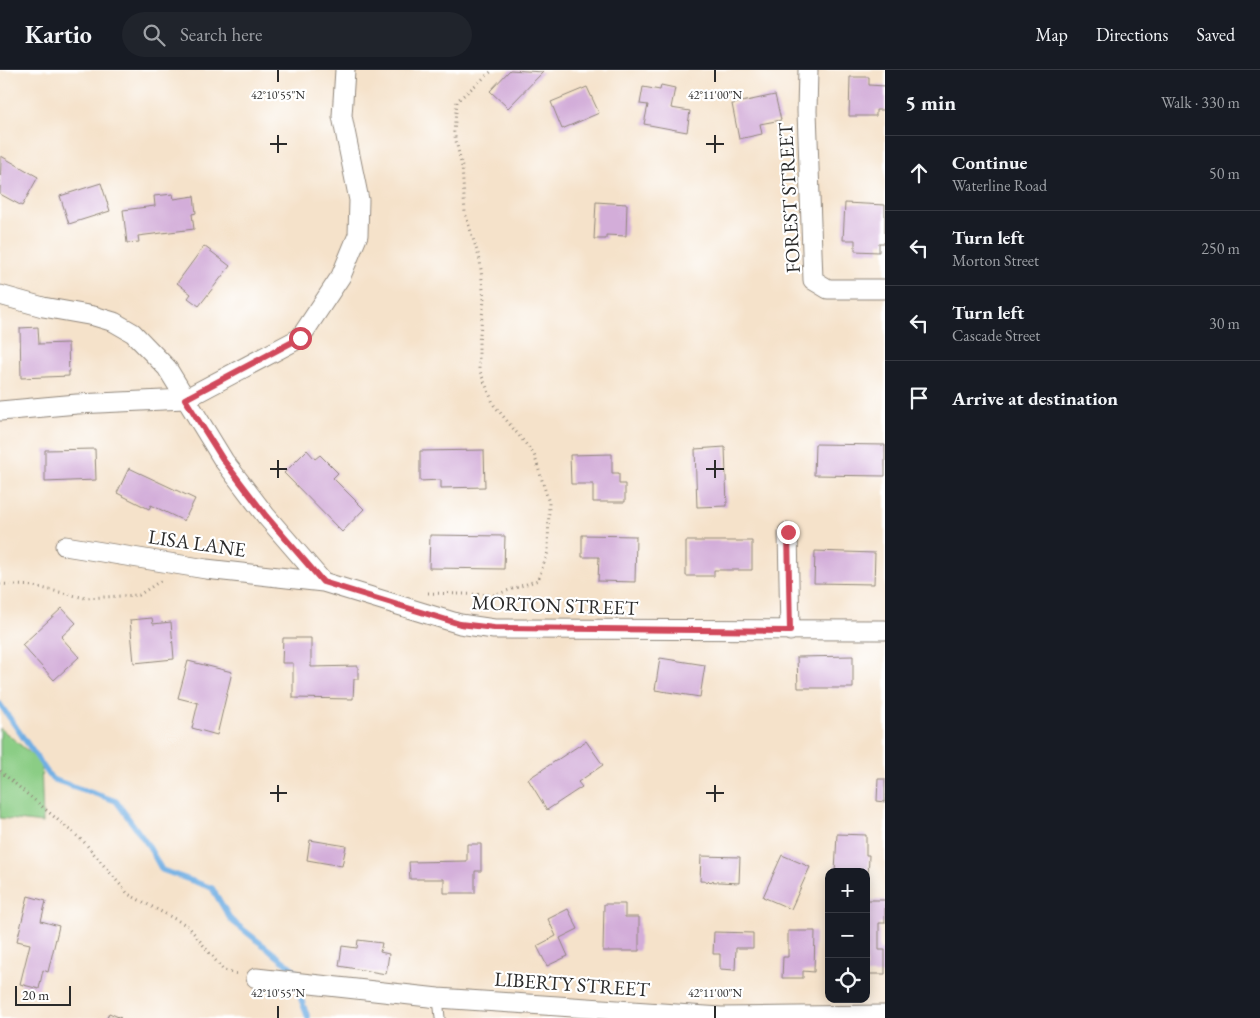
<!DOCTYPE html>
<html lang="en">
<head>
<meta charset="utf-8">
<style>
  body { margin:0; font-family:"EB Garamond",serif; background:#20242c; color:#f1f3f6 }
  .controls { position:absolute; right:15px; bottom:15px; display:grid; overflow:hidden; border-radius:10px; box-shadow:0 2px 12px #0003 }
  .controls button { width:45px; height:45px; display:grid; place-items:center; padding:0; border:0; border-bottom:1px solid #363941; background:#171b24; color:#f1f3f6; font:25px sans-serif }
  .scale { position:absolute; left:15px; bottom:12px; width:56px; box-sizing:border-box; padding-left:5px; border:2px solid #2b2b2b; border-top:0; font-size:14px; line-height:18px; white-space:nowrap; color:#2b2b2b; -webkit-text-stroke:4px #fff; paint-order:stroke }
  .stop { position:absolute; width:15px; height:15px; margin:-11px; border:4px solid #d1495b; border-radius:50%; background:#fff }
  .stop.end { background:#d1495b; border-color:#fff; box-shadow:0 1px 5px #0008 }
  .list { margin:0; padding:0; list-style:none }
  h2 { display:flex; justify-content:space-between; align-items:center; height:65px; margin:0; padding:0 20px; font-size:21px }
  h2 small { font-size:16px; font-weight:400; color:#9ea1a6 }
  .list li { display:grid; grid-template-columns:32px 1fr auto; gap:15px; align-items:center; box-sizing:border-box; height:75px; padding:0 20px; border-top:1px solid #363941 }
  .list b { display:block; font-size:19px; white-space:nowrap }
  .list p { margin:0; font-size:16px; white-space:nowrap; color:#9ea1a6 }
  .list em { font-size:16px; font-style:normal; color:#9ea1a6 }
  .icon { flex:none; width:28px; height:28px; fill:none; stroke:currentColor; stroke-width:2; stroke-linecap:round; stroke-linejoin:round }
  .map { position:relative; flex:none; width:885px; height:948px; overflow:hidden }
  header { display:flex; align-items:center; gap:30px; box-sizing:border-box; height:70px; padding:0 25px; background:#171b24; border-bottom:1px solid #363941 }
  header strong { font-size:24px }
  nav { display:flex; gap:28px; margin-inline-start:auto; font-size:18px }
  .search { width:350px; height:45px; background:#20242c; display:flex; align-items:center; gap:12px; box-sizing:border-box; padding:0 18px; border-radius:28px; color:#9ea1a6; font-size:19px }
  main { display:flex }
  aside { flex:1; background:#171b24 }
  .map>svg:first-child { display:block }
  .green { fill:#8bcd85; stroke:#5b7c58 }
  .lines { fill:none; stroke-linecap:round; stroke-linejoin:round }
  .stream { stroke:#70aee3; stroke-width:5.5 }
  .building { fill:#d3add9 }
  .lane-casing { stroke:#90867a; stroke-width:11 }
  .street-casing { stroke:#90867a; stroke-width:21 }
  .path { stroke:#90867a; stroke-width:3; stroke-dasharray:1 4; stroke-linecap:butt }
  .lane { stroke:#fff; stroke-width:9 }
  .street { stroke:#fff; stroke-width:19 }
  .route { stroke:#d1495b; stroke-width:6 }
  .ticks { fill:none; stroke:#2b2b2b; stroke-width:2 }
  .labels { text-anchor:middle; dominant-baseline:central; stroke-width:4.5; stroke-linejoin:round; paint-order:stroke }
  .street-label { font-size:20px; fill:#2b2b2b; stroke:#fff }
  .ticks-label { font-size:12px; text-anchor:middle; fill:#2b2b2b; stroke:#fff; stroke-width:4.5; stroke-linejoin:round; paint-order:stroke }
</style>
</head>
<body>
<header>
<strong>Kartio</strong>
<div class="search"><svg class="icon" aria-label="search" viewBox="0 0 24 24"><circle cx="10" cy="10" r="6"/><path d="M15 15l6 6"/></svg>Search here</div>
<nav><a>Map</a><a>Directions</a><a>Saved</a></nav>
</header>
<main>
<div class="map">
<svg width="885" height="948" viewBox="0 0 885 948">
  <rect width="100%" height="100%" fill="#fff"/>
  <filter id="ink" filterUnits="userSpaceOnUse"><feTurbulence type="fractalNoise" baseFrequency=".02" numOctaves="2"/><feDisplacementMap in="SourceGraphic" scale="10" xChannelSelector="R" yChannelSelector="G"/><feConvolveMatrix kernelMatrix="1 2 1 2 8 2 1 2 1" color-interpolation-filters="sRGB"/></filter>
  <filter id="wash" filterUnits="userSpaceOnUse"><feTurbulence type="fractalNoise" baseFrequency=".0096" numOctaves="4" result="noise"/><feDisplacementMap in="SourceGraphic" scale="20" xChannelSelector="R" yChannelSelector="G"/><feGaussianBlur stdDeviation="1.12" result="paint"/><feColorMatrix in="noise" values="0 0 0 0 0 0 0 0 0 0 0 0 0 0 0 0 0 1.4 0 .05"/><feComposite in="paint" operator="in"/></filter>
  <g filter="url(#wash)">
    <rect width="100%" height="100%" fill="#f5e2ca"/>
    <path class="green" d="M0 658 41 692 43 753 0 748Z"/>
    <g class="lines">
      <path class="stream" d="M0 634 52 709 116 731 148 775 162 800 212 818 231 850 296 901 301 929 308 948"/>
    </g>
    <g id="blocks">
      <path class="building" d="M510 0 543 2 508 38 490 21Z
        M850 7H869V15L885 16V40H876V46H849Z
        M661 15 675 18 671 38 690 41 687 62 644 54 648 35 640 34 643 17 660 20Z
        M587 17 599 43 562 59 551 32Z
        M775 25 781 50 760 54 762 64 739 69 732 34Z
        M1 86 38 107 22 136 0 124Z
        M101 113 110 141 69 154 60 126Z
        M173 124 174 129 194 126 196 143 192 144 194 159 138 166 139 172 127 173 123 140 155 136 154 126Z
        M596 132 627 134 626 166 606 165V169H594Z
        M845 133 885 135V173H879V182L855 181V170H843Z
        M204 176 230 196 199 236 188 228 191 224 177 213Z
        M38 257 39 274 68 273 69 306 21 308 20 258Z
        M815 374 885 375V406L814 405Z
        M725 377 727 436 697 437 695 379Z
        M95 379 96 410 45 412V380Z
        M307 380 315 389 320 385 338 403 333 408 364 439 342 462 284 403Z
        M484 380 485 417 441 418V410L420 411V381Z
        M612 384V403H619V414H625V432H593V414H571L570 385Z
        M129 398 195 429 184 451 151 435 149 439 117 423Z
        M430 465 505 466 504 499 429 498Z
        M582 465 636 466 635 512 598 511 599 487H582Z
        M686 471H752V500H714V506H686Z
        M815 481 875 483 874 514 814 513Z
        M62 538 76 553 61 567 79 587 54 610 22 575Z
        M152 548 153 554 171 552 174 589 134 593 130 550Z
        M283 568H311V597L358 596V609H354L353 629 293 628V593H282Z
        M853 586V618H798L797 587Z
        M660 588 705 595 700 627 655 620Z
        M188 591 232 602 217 665 192 658 198 633 178 628Z
        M586 671 603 695 578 712 582 717 547 740 528 709Z
        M878 709H885V732L877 731Z
        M837 764 866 765V785H869L868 811H866V802H835Z
        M310 770 346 776 342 796 307 790Z
        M467 774H481V801H475V823H444V809H410L409 792 467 791Z
        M782 785 810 797 791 839 763 827Z
        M701 786 740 787 739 813 700 811Z
        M28 826 46 831 41 851 59 856 48 902 43 900 39 919 20 914 30 874 17 871Z
        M866 830H885V853H879V880H885V904H866Z
        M604 834H625V847H639V881H603Z
        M568 839 578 859 560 868 568 886 547 896 537 876 556 866 548 849Z
        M788 861H815L814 902 803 901V908H782L783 887H788Z
        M714 862 753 863V878H736L735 900 720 899V884H713Z
        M358 870 382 873 380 882 389 884 386 904 339 896 342 876 357 878Z
        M109 943 121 948H107Z"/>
    </g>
  </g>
  <g filter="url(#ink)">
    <use href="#blocks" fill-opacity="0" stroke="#90867a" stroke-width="1"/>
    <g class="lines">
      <defs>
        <path id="lane" d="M438 928 440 948"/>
        <path id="street" d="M808 0 807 41 813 210 828 219H885
          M0 225 43 237 94 246 114 252 133 263 167 298 224 391 266 446 323 512 460 554 494 559 885 560
          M0 341 77 334 185 329 300 268 341 206 358 165 359 130 342 46 345 0
          M788 462 790 561
          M65 476 206 499 323 512
          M256 908 438 928 721 947 885 945"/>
      </defs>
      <use href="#lane" class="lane-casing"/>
      <use href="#street" class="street-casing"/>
      <path class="path" d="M0 514 33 516 85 528 139 525 162 510
        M428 523 495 525 538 510 548 482 549 433 534 384 494 335 479 299V272L484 230 480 190 465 143 462 97 454 62 457 31 493 0
        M0 701 84 772 128 824 188 856 224 901 239 904"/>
      <use href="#lane" class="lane"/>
      <use href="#street" class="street"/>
    </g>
  </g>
  <g class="lines" filter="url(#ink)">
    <path class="route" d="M300 268 185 329 224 391 266 446 323 512 460 554 494 558 790 561 788 462"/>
  </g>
  <path class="ticks" d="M278 0V12M715 0V12M278 65V83M715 65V83M270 74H287M706 74H724M278 390V408M715 390V408M270 399H287M706 399H724M278 715V732M715 715V732M270 723H287M706 723H724M278 936V948M715 936V948"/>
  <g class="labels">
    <g class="street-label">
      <text transform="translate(789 128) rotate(-93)">FOREST STREET</text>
      <text transform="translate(197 473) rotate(8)">LISA LANE</text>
      <text transform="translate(555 535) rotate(2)">MORTON STREET</text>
      <text transform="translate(572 914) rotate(4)">LIBERTY STREET</text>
    </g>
  </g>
  <g class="ticks-label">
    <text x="278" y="29">42°10'55"N</text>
    <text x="715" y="29">42°11'00"N</text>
    <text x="278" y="927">42°10'55"N</text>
    <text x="715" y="927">42°11'00"N</text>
  </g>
</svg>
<div class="controls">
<button>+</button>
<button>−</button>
<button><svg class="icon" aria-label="locate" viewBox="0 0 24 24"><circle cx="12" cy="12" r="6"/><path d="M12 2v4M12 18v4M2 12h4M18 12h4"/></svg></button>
</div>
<div class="scale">20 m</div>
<div class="stop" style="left:300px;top:268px"></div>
<div class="stop end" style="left:788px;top:462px"></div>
</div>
<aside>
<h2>5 min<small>Walk · 330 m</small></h2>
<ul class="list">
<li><svg class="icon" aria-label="ahead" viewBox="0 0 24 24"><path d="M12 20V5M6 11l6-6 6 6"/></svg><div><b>Continue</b><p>Waterline Road</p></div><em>50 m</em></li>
<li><svg class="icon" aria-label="left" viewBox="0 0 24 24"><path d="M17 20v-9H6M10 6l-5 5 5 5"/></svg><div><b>Turn left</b><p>Morton Street</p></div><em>250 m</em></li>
<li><svg class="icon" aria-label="left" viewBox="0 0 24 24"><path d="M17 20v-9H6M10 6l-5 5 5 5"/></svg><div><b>Turn left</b><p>Cascade Street</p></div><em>30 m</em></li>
<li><svg class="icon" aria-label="arrive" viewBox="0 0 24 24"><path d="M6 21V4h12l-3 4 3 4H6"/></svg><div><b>Arrive at destination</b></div></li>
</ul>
</aside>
</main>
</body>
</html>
